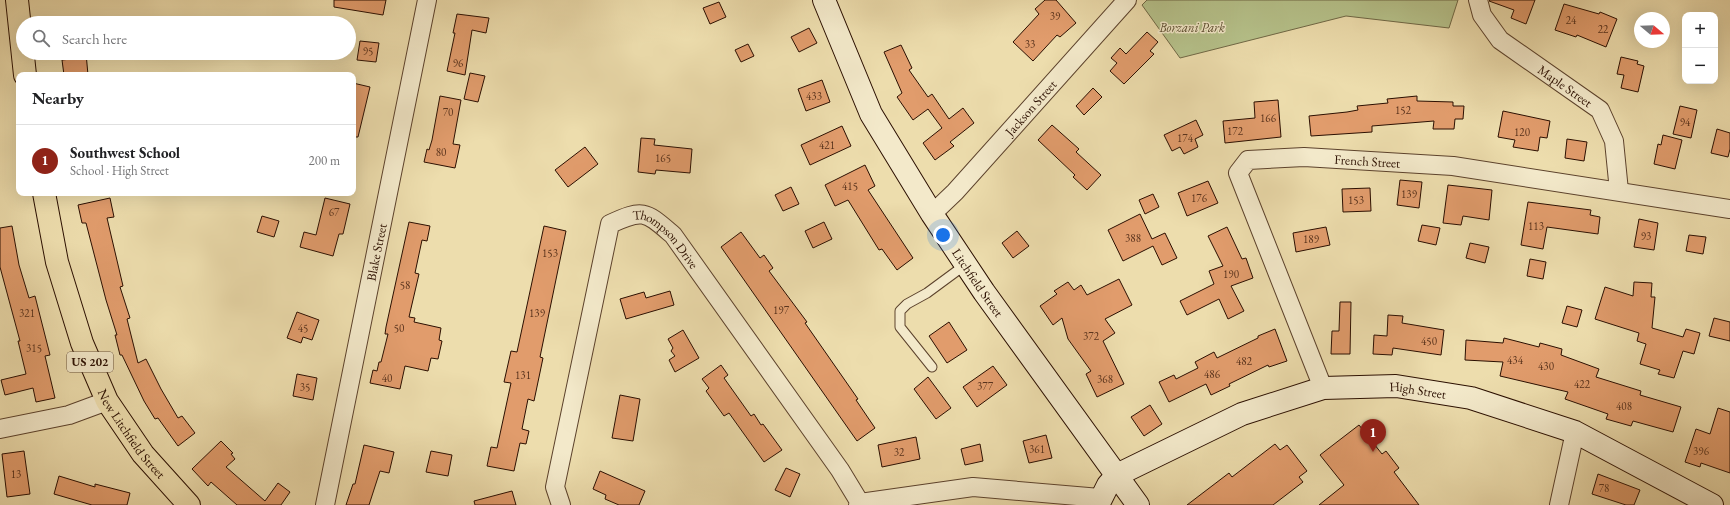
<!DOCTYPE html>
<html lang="en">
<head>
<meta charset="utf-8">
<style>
  body { margin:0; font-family:"EB Garamond",serif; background:#f6f6f6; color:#202124 }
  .controls { position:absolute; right:12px; top:12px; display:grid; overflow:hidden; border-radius:8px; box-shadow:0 4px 16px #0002 }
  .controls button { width:36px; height:36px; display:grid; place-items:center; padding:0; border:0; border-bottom:1px solid #e0e0e0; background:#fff; color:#202124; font:20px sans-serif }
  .compass { position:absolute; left:1634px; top:12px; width:36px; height:36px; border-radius:50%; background:#fff; box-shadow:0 4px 16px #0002; rotate:109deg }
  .you { position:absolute; left:943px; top:235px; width:14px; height:14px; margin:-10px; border:3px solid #fff; border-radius:50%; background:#1a73e8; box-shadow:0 0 0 6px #1a73e833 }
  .badge { display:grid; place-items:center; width:26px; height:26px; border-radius:50%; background:#8f2418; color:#fff; font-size:13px; font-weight:700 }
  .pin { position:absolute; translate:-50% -33px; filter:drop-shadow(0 1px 2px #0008) }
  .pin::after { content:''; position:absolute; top:21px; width:14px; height:12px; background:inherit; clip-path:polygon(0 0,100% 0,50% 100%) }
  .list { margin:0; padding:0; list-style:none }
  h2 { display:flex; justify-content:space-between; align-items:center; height:52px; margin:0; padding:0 16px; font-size:17px }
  h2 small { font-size:13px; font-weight:400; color:#757577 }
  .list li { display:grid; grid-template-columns:26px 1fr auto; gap:12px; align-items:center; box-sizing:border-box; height:72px; padding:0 16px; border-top:1px solid #e0e0e0 }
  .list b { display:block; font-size:15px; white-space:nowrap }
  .list p { margin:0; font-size:13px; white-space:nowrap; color:#757577 }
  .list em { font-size:13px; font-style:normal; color:#757577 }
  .icon { flex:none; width:22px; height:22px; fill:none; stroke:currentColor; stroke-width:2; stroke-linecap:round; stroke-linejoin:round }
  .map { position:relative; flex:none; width:1730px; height:505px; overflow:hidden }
  .search { position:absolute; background:#fff; box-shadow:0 4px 16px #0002; left:16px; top:16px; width:340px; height:44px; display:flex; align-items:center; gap:10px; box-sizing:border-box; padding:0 14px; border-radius:22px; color:#757577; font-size:15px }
  .panel { position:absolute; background:#fff; box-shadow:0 4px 16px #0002; left:16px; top:72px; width:340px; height:124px; border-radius:8px }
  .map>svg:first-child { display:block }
  .green { fill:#b6c28b; stroke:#706846 }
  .building { fill:#e19c6c; stroke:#2b0f01 }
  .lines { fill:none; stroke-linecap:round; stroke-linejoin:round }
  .lane-casing { stroke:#5c422c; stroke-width:11 }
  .street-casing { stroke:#5c422c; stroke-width:20 }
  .secondary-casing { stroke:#2b0f01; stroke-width:24 }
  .highway-casing { stroke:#2b0f01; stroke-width:24 }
  .lane { stroke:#f3e9ca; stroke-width:9 }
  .street { stroke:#f3e9ca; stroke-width:18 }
  .secondary { stroke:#f3e9ca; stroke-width:22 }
  .highway { stroke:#edddad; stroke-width:22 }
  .labels { text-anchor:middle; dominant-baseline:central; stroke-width:3; stroke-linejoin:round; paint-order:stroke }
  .number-label { font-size:11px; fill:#58321c }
  .shield { fill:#f3e9ca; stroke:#67503d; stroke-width:1 }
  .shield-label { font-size:12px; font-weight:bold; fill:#2b0f01 }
  .park-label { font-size:13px; font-style:italic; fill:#5c4e31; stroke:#f3e9ca }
  .street-label { font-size:13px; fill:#2b0f01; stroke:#f3e9ca }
</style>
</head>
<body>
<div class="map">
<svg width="1730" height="505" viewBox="0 0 1730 505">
  <rect width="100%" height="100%" fill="#edddad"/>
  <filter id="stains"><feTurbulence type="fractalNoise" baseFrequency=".005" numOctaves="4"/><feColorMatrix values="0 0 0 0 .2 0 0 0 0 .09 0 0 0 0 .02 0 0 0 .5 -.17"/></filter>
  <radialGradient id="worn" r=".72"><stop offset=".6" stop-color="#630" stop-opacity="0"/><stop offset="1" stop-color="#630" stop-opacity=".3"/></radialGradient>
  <path class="green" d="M1147 0H1458L1449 28 1346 16 1180 58 1142 5Z"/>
  <path class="building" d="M334 0H386L383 15 334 7Z
    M1045 0H1056L1076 23 1060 37 1057 35 1033 61 1013 42 1039 14 1035 9Z
    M1490 0H1535L1526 24 1511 18 1514 10 1489 1Z
    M719 2 726 17 710 24 703 8Z
    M1564 4 1599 14 1600 12 1617 19 1606 47 1577 35 1576 37 1555 30Z
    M457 14 489 18 486 33 472 30 465 75 447 71 455 33H453Z
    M809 28 817 43 799 52 791 37Z
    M1147 32 1158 42 1150 51 1154 54 1124 84 1110 71 1117 63 1111 58 1120 48 1126 54Z
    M360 41 379 43 376 62 357 60Z
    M748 44 754 56 741 62 735 50Z
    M901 45 912 68 909 70 928 97 932 94 949 119 963 108 974 123 950 142 954 146 935 160 923 143 942 128 928 109 913 120 897 97 902 93 884 52Z
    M70 53H86L88 75H64L62 60 71 59Z
    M1621 57 1638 61 1637 64 1644 66 1638 92 1621 88 1624 75 1617 74Z
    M470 73 485 76 478 102 464 99Z
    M822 80 830 102 806 111 798 89Z
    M353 83 370 87 358 137H353Z
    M1093 88 1102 97 1084 115 1076 106Z
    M440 96 461 100 453 144 460 145 455 168 424 162 427 149 429 150 432 140Z
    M1417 96V101L1453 102V106H1464L1463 119H1455L1454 129H1433L1434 121 1372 126V132L1311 136 1309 116 1347 112 1358 110 1357 106 1388 103 1387 99Z
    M1278 100 1281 137 1225 143 1223 121 1255 118 1254 102Z
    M1680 106 1697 110 1691 138 1673 134Z
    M1503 111 1550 121 1547 138 1540 137 1538 151 1513 147 1515 140 1498 137Z
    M1196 120 1203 135 1195 139 1198 147 1184 154 1180 147 1172 151 1164 135Z
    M1052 125 1079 149 1076 152 1101 175 1087 190 1073 177 1075 175 1038 140Z
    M842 126 851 146 810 165 801 145Z
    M1717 129 1730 133V149L1728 157 1711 153Z
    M1663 135 1682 140 1675 169 1654 164 1658 144 1661 145Z
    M641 138 655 139 654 145 692 149 690 173 656 170 655 174 638 172Z
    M1567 139 1587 142 1584 161 1565 158Z
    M585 147 598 164 568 187 555 170Z
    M865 165 875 186 868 190 913 258 897 270 882 249 879 250 848 200 835 206 825 185Z
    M1400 180 1422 182 1419 208 1397 205Z
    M1208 181 1218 203 1187 216 1178 193Z
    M1448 185 1492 190 1489 220 1463 216 1461 225 1443 223Z
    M791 187 799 204 783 211 775 195Z
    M1370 188 1371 211 1343 212 1342 189Z
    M1153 194 1159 207 1145 214 1139 200Z
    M110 198 114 217 107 218 123 286 120 287 130 318 127 319 138 363 146 359 161 389 178 418 182 416 195 433 178 446 158 418 155 419 144 401 122 355H120L115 335H117L106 300 86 223H82L78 205Z
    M325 198 350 204 343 234H339L333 256 300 247 304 232 316 235Z
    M1528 202 1591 210 1590 215 1600 217 1598 234 1547 227 1543 249 1521 245Z
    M1140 214 1152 239 1165 233 1177 258 1162 265 1153 246 1123 261 1108 230Z
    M262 216 279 221 274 237 257 232Z
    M1639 219 1658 223 1654 250 1634 247Z
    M409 222 430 226 427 241 422 240 415 273 419 274 409 317 415 318 414 322 441 328 439 340 442 341 438 359 431 358 428 371 405 366 400 389 370 383 373 370 377 371 379 362H381L388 334H385L386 327Z
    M824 222 832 239 813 248 805 231Z
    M1422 225 1440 228 1436 245 1418 241Z
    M12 226 19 265 29 298 35 296 50 355 45 356 55 398 36 402 33 388 5 395 1 380 26 374 18 341H20L0 267V228Z
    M544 226 566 231 540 357 543 358 534 401 528 399 522 429 529 431 526 444 520 443 514 471 487 466 491 447 497 448 511 383 504 382 511 351 517 352Z
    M1227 227 1242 259 1246 258 1253 278 1231 286 1244 311 1228 319 1219 299 1187 315 1180 301 1214 284 1209 271 1223 266 1208 236Z
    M1326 227 1330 245 1296 252 1293 233Z
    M1017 231 1029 246 1013 258 1002 243Z
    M741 232 760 258 764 255 773 268 769 271 807 322 805 323 858 399 856 400 875 428 857 441 721 247Z
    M1689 235 1706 237 1703 254 1686 251Z
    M1470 243 1489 247 1485 263 1466 258Z
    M1530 259 1546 262 1543 279 1527 276Z
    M1119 279 1132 305 1105 319 1115 333 1103 341 1124 384 1097 397 1086 374 1091 371 1068 339 1062 318 1053 325 1040 306 1057 294 1054 291 1068 282 1074 290 1081 285 1087 295Z
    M1634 282 1652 283 1651 297H1655L1652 328 1683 337 1686 329 1700 333 1694 354 1683 351 1674 378 1658 374 1660 370 1640 364 1646 344 1637 341 1639 333 1595 319 1605 287 1633 296Z
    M670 291 674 305 626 319 620 299 644 292 646 298Z
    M1340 302H1351L1350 354H1331L1332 331H1339Z
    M1567 306 1582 310 1577 327 1562 323Z
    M297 312 319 320 312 340 303 337 301 343 287 338Z
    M1388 315 1403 316 1402 323 1444 330 1441 355 1393 348 1392 355 1373 354 1374 335 1387 336Z
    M1714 318 1730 322V341L1709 336Z
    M949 322 967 350 947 363 929 336Z
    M1275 329 1287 361 1269 367 1268 365 1229 384 1230 386 1211 395 1206 384 1169 402 1159 382 1174 375 1176 379 1198 368 1195 362 1214 352 1217 358 1258 338V336Z
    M683 330 699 358 675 372 669 360 675 356 671 351 673 348 668 339Z
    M1504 338 1539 347 1540 343 1562 349 1561 355 1599 369 1596 377 1641 391 1640 395 1681 407 1673 432 1633 421 1631 426 1606 419 1608 414 1565 399 1568 392 1500 376 1503 362 1465 360 1466 340 1503 343Z
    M721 365 728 375 724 378 751 416 754 414 761 425 763 424 782 450 764 462 729 413 724 416 706 391 709 388 702 379Z
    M993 366 1007 385 977 407 963 387Z
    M297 374 317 378 313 400 293 396Z
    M928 377 951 408 936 419 914 389Z
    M620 395 640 399 633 441 612 438Z
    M1150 405 1162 424 1144 436 1131 417Z
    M1718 408 1730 412V473L1701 463 1700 467 1685 462 1696 429 1710 434Z
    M1359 425 1382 454 1386 451 1399 468 1394 472 1419 505H1319L1344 485 1320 455Z
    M1046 435 1052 458 1029 463 1023 441Z
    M916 437 920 459 882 467 878 445Z
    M221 441 233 453 231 454 235 459 226 467 265 501 278 483 290 492 281 505H237L211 482 208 486 192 469Z
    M980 444 983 461 965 465 961 449Z
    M1275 444 1280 450 1287 445 1307 471 1299 477 1303 482 1273 505H1187L1229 473 1232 477Z
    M364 445 394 452 389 473 380 471 369 505H346L353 484H355Z
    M24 451 30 494 7 497 2 454Z
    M431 451 452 455 448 476 426 472Z
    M786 468 800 474 790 497 775 490Z
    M600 471 645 491 639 505H619L605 499 606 495 593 489Z
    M1598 474 1640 490 1634 505H1626L1592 494Z
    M59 476 95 487V484L130 493 127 505H92L54 494Z
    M512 491 516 505H475L474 501Z"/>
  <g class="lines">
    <defs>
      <path id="lane" d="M932 367 900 327V311L907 304 927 293 965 265"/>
      <g id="street">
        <path id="s1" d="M1478 0 1482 15 1500 40 1600 110 1614 141 1619 191"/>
        <path id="s2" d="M932 214 955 192 1127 0"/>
        <path id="s3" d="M1323 388 1238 173 1248 160 1304 157 1453 166 1730 209"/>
        <path d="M0 429 69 415 107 401"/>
        <path d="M860 503 973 487 1100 498"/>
        <path id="s4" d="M325 505 427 0"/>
        <path id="s5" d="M561 505 555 487 610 224C644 208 646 212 673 235L840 470 860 503 858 505"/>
        <path d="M1559 505 1575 432"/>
      </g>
      <g id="secondary">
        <path id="s6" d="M824 0 871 114 932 214 984 292 1138 505"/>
        <path id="s7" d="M1098 505 1108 485 1117 475 1242 414 1323 388 1396 386 1471 398 1575 432 1712 505"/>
      </g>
      <g id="highway">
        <path d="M17 0 25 75"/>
        <path id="s8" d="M44 193 57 262 82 343 107 401 143 454 189 505"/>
      </g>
    </defs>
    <use href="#lane" class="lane-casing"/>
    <use href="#street" class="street-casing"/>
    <use href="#secondary" class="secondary-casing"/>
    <use href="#highway" class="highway-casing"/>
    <use href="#lane" class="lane"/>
    <use href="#street" class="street"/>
    <use href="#secondary" class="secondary"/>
    <use href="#highway" class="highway"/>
  </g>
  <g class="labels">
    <g class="number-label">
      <text x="1055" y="16">39</text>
      <text x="1571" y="20">24</text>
      <text x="1603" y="29">22</text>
      <text x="1030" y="44">33</text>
      <text x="368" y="51">95</text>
      <text x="458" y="63">96</text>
      <text x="814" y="96">433</text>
      <text x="1403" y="110">152</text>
      <text x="448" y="112">70</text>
      <text x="1268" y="118">166</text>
      <text x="1685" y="122">94</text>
      <text x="1235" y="131">172</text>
      <text x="1522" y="132">120</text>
      <text x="1185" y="138">174</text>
      <text x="827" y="145">421</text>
      <text x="441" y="152">80</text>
      <text x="663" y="158">165</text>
      <text x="850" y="186">415</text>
      <text x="1409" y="194">139</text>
      <text x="1199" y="198">176</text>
      <text x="1356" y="200">153</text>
      <text x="334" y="212">67</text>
      <text x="1536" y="226">113</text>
      <text x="1646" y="236">93</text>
      <text x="1133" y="238">388</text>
      <text x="1311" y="239">189</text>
      <text x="550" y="253">153</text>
      <text x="1231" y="274">190</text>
      <text x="405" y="285">58</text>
      <text x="781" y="310">197</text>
      <text x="27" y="313">321</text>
      <text x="537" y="313">139</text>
      <text x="303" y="328">45</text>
      <text x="399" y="328">50</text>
      <text x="1091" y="336">372</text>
      <text x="1429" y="341">450</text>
      <text x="34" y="348">315</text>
      <text x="1515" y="360">434</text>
      <text x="1244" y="361">482</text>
      <text x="1546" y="366">430</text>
      <text x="1212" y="374">486</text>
      <text x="523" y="375">131</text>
      <text x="387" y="378">40</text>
      <text x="1105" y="379">368</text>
      <text x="1582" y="384">422</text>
      <text x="985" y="386">377</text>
      <text x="305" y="387">35</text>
      <text x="1624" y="406">408</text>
      <text x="1037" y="449">361</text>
      <text x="1701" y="451">396</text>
      <text x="899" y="452">32</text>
      <text x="16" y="474">13</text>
      <text x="1604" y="488">78</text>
    </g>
    <rect class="shield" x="67" y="352" width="46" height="20" rx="3"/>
    <g class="shield-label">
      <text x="90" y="362">US 202</text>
    </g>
    <g class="park-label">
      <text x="1192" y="27">Borzani Park</text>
    </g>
    <g class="street-label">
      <text stroke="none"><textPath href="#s1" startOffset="126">Maple Street</textPath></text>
      <text stroke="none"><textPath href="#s2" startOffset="145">Jackson Street</textPath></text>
      <text stroke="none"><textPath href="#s3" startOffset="367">French Street</textPath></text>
      <text stroke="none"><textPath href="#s5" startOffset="355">Thompson Drive</textPath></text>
      <text stroke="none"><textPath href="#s4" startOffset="258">Blake Street</textPath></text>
      <text stroke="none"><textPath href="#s6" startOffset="323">Litchfield Street</textPath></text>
      <text stroke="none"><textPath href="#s7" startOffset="355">High Street</textPath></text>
      <text stroke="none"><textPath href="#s8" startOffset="259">New Litchfield Street</textPath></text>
    </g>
  </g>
  <rect width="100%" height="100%" filter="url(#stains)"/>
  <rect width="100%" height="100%" fill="url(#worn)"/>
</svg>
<div class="controls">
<button>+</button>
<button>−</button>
</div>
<svg class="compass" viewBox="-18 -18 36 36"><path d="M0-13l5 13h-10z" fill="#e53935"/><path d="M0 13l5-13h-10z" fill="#757577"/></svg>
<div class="you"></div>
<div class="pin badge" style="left:1373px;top:452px">1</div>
<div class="search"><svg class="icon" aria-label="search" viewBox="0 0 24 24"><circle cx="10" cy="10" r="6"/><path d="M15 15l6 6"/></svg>Search here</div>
<section class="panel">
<h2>Nearby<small></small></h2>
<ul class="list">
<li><span class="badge">1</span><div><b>Southwest School</b><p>School · High Street</p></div><em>200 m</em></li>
</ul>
</section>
</div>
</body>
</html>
